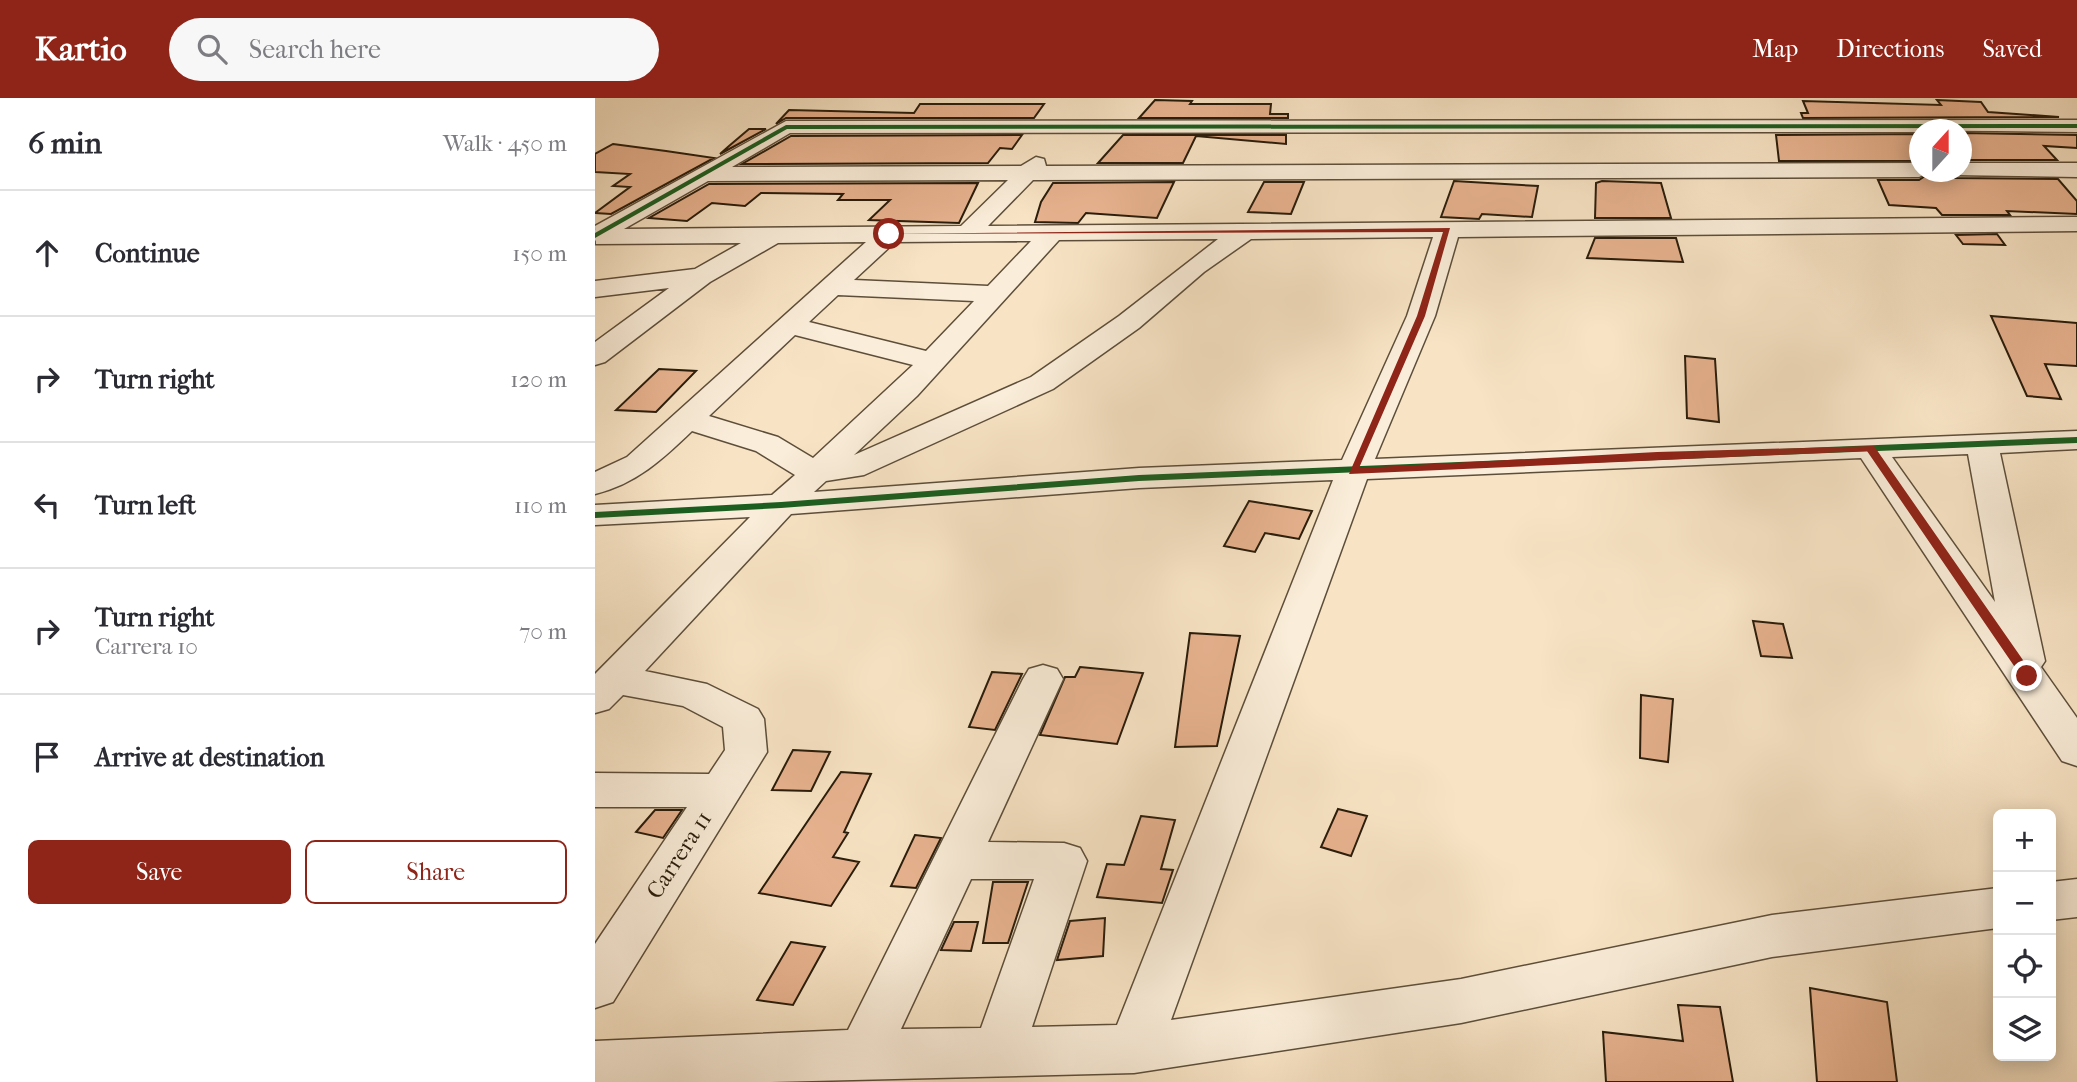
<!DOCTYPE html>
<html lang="en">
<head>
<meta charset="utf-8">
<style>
  body { margin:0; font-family:"IM FELL French Canon",serif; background:#f7f7f7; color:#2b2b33 }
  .controls { position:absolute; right:21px; bottom:21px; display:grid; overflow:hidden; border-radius:10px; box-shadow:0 4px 18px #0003 }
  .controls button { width:63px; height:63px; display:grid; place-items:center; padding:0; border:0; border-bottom:2px solid #e1e1e2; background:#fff; color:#2b2b33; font:35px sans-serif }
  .compass { position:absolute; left:1314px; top:21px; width:63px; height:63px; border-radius:50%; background:#fff; box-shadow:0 4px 18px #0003; rotate:21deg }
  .stop { position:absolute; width:21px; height:21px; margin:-16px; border:5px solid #8f2418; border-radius:50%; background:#fff }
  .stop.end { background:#8f2418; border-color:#fff; box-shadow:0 2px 7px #0008 }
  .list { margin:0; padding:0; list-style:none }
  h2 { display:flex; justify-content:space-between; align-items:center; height:91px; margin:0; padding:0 28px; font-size:30px }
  h2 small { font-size:23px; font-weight:400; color:#7c7c81 }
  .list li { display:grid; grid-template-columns:46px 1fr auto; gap:21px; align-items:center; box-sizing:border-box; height:126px; padding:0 28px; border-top:2px solid #e1e1e2 }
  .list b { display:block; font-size:26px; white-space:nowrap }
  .list p { margin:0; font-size:23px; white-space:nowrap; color:#7c7c81 }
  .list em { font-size:23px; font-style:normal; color:#7c7c81 }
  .actions { display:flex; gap:14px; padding:21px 28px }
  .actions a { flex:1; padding:16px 0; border:2px solid #8f2418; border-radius:10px; text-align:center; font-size:24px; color:#8f2418 }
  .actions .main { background:#8f2418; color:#fff }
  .icon { flex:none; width:38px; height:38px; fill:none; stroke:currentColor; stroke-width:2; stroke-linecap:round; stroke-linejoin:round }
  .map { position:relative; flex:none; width:1482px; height:984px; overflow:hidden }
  header { display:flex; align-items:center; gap:42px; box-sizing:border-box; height:98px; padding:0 35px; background:#8f2418; color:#fff }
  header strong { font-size:33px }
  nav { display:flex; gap:38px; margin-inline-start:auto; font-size:24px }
  .search { width:490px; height:63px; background:#f7f7f7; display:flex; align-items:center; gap:18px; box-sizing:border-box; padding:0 24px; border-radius:38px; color:#7c7c81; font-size:26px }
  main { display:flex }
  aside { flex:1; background:#fff }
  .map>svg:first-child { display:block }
  .building { fill:#e8b390; stroke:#291c0b; stroke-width:2 }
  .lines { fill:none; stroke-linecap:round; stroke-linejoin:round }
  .street-casing { stroke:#5d4e3a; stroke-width:3 }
  .street { fill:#faedd9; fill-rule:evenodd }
  .cycleway-casing { stroke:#faedd9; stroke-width:5 }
  .cycleway { fill:#1b5e20; fill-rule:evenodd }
  .route { fill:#8f2418 }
  .labels { text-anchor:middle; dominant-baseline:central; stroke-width:7; stroke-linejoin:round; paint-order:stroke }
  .near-street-label { font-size:23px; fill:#291c0b; stroke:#faedd9 }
</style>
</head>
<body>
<header>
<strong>Kartio</strong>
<div class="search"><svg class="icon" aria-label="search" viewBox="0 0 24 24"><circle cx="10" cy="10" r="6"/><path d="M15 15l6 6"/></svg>Search here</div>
<nav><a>Map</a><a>Directions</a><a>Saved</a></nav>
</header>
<main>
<aside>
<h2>6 min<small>Walk · 450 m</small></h2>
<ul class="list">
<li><svg class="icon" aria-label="ahead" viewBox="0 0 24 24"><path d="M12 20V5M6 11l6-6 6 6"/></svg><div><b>Continue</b></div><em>150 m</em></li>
<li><svg class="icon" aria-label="right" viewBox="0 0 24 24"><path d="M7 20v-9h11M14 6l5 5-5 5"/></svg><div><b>Turn right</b></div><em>120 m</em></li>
<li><svg class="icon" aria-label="left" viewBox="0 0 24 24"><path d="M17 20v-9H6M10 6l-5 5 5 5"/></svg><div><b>Turn left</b></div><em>110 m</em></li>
<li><svg class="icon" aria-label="right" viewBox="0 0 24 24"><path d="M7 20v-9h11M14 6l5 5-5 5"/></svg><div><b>Turn right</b><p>Carrera 10</p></div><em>70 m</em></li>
<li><svg class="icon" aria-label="arrive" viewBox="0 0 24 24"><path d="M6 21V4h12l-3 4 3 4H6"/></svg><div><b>Arrive at destination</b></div></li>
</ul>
<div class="actions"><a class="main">Save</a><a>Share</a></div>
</aside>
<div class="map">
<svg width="1482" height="984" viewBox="0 0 1482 984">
  <rect width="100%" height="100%" fill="#f8e4c5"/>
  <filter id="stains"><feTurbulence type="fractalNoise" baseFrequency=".00286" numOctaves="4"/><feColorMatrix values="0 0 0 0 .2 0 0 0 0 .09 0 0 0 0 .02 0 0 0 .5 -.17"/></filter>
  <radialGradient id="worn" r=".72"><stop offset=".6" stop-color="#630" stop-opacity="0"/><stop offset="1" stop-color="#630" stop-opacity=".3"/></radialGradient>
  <path class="building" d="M560 2 597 3 595 6H676L675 16H693V20H544Z
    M1342 2 1386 4 1393 14 1464 19 1208 20 1206 15H1213L1208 3 1346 7Z
    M325 6H449L439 20H191L181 26 194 12 319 15Z
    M154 31H171L125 56 134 48Z
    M1367 35 1482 37V50L1449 48 1462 62H1367Z
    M1325 36V63H1184L1181 37Z
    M427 37 417 51 405 50 393 65 147 66 196 38Z
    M528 37H691V46L601 38 588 65H503Z
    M18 46 71 53 119 60 16 116 0 115 35 89 18 88 35 76 0 74V56Z
    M1336 74H1353L1358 80 1463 81 1482 103V116L1412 113 1415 117H1347L1341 110 1294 107 1283 82H1324Z
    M859 83 943 88 937 119 887 116 884 121 846 119Z
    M1007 83 1066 85 1076 120H1000L1001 85Z
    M579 84 562 120 491 115 483 125 440 124 446 104 458 85Z
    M669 84H709L696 116 653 114Z
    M383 85 364 125 274 122 295 102H243L248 96 166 95 150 108 117 105 92 123 54 120 114 86Z
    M1402 136 1410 147 1368 146 1361 137Z
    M1000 140H1081L1088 164 992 160Z
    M1396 218 1482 225V268L1450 266 1466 301 1432 298Z
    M1090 258 1120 261 1124 324 1092 320Z
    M64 271 101 273 61 314 21 312Z
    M654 403 717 413 704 441 670 435 660 454 629 448Z
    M1158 523 1188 526 1197 560 1166 558Z
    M595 535 645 538 622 648 580 649Z
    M485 569 548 575 522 646 445 637 470 579H480Z
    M397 574 427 576 400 632 374 629Z
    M1046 597 1078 601 1073 664 1045 660Z
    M198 652 235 654 216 693 177 692Z
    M246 674 276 676 249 734 253 735 238 759 264 764 236 808 164 795Z
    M743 711 772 718 756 758 726 749Z
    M60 712H87L68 740 41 734Z
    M546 718 580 722 566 771 578 772 567 805 502 799 512 766 529 767Z
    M320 737 346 740 321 790 296 788Z
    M398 784H433L413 845H388Z
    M510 820 508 858 462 862 475 823Z
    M359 824H383L376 853 346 852Z
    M196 844 230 849 198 907 162 902Z
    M1215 890 1292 904 1302 984H1222Z
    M1083 907 1125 909 1138 984H1011L1008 934 1088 943Z"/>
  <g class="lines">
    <defs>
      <path id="street" d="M1482 22V34L1324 32V34L195 35 137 69 426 68 441 59 449 61 451 68 1324 65V74H1334L1324 79 438 82 393 128 1482 119V133L863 139 840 218 780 361 1482 333V351L1405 355 1450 563 1446 569 1482 620V668L1467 663 1266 360 772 381 576 922 866 881 1177 817 1403 790V830L1177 859 866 925 539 975 176 984H0V943L253 932 428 581 434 571 448 567 462 571 468 581 393 744 469 745 485 750 492 763 437 929 522 927 738 382 544 390 196 416 50 573 112 586 163 611 169 621 172 654 18 904 0 910V846L92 709H0V675L114 676 130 652 128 629 88 608 28 597 14 611 0 615V576L155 419 0 427V407L177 397 200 377 161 353 97 333C68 361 41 386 0 396V374L32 359 271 144 183 145 115 184 10 264 0 267V244L74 190 0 199V183L100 171 146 145 1 146 0 128 191 23ZM413 82 366 128 29 131 113 83ZM838 139 812 218 747 362 544 370 219 394 231 383 269 377 458 291 544 230 609 174 656 141ZM623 141 524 218 436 279 259 357 322 298 464 142ZM436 143 393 188 259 182 300 144ZM243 197 379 203 331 253 214 224ZM200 237 318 267 218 360 183 339 114 318ZM1373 356 1400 504 1297 359ZM376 781H439L386 930 306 931Z
        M1366 65H1482V79L1358 77 1356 74H1366Z
        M1482 781V819L1456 822V784Z"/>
    </defs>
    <use href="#street" class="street-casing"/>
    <use href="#street" class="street"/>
    <defs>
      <path id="cycleway" d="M1482 26V30L192 31 0 140V135L191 27Z
        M1482 339V345L544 383 186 410 0 420V414L186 404 544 377Z"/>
    </defs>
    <use href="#cycleway" class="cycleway-casing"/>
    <use href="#cycleway" class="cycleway"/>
  </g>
  <path class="route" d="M855 130 830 218 764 370 1062 354 1279 348 1437 575V581H1428L1272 353 754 376 822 218 848 134 290 136Z"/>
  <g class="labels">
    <g class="near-street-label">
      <text transform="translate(84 757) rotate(-57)">Carrera 11</text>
    </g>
  </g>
  <rect width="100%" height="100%" filter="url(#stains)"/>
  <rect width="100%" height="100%" fill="url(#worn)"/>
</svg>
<div class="controls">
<button>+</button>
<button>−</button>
<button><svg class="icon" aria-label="locate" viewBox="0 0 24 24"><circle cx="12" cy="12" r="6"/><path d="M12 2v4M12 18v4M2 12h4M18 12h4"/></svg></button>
<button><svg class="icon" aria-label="layers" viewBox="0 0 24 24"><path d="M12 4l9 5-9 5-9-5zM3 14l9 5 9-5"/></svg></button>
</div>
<svg class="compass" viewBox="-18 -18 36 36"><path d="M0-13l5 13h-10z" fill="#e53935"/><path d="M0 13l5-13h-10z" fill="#7c7c81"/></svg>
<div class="stop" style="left:294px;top:136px"></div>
<div class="stop end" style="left:1432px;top:578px"></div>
</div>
</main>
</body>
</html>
